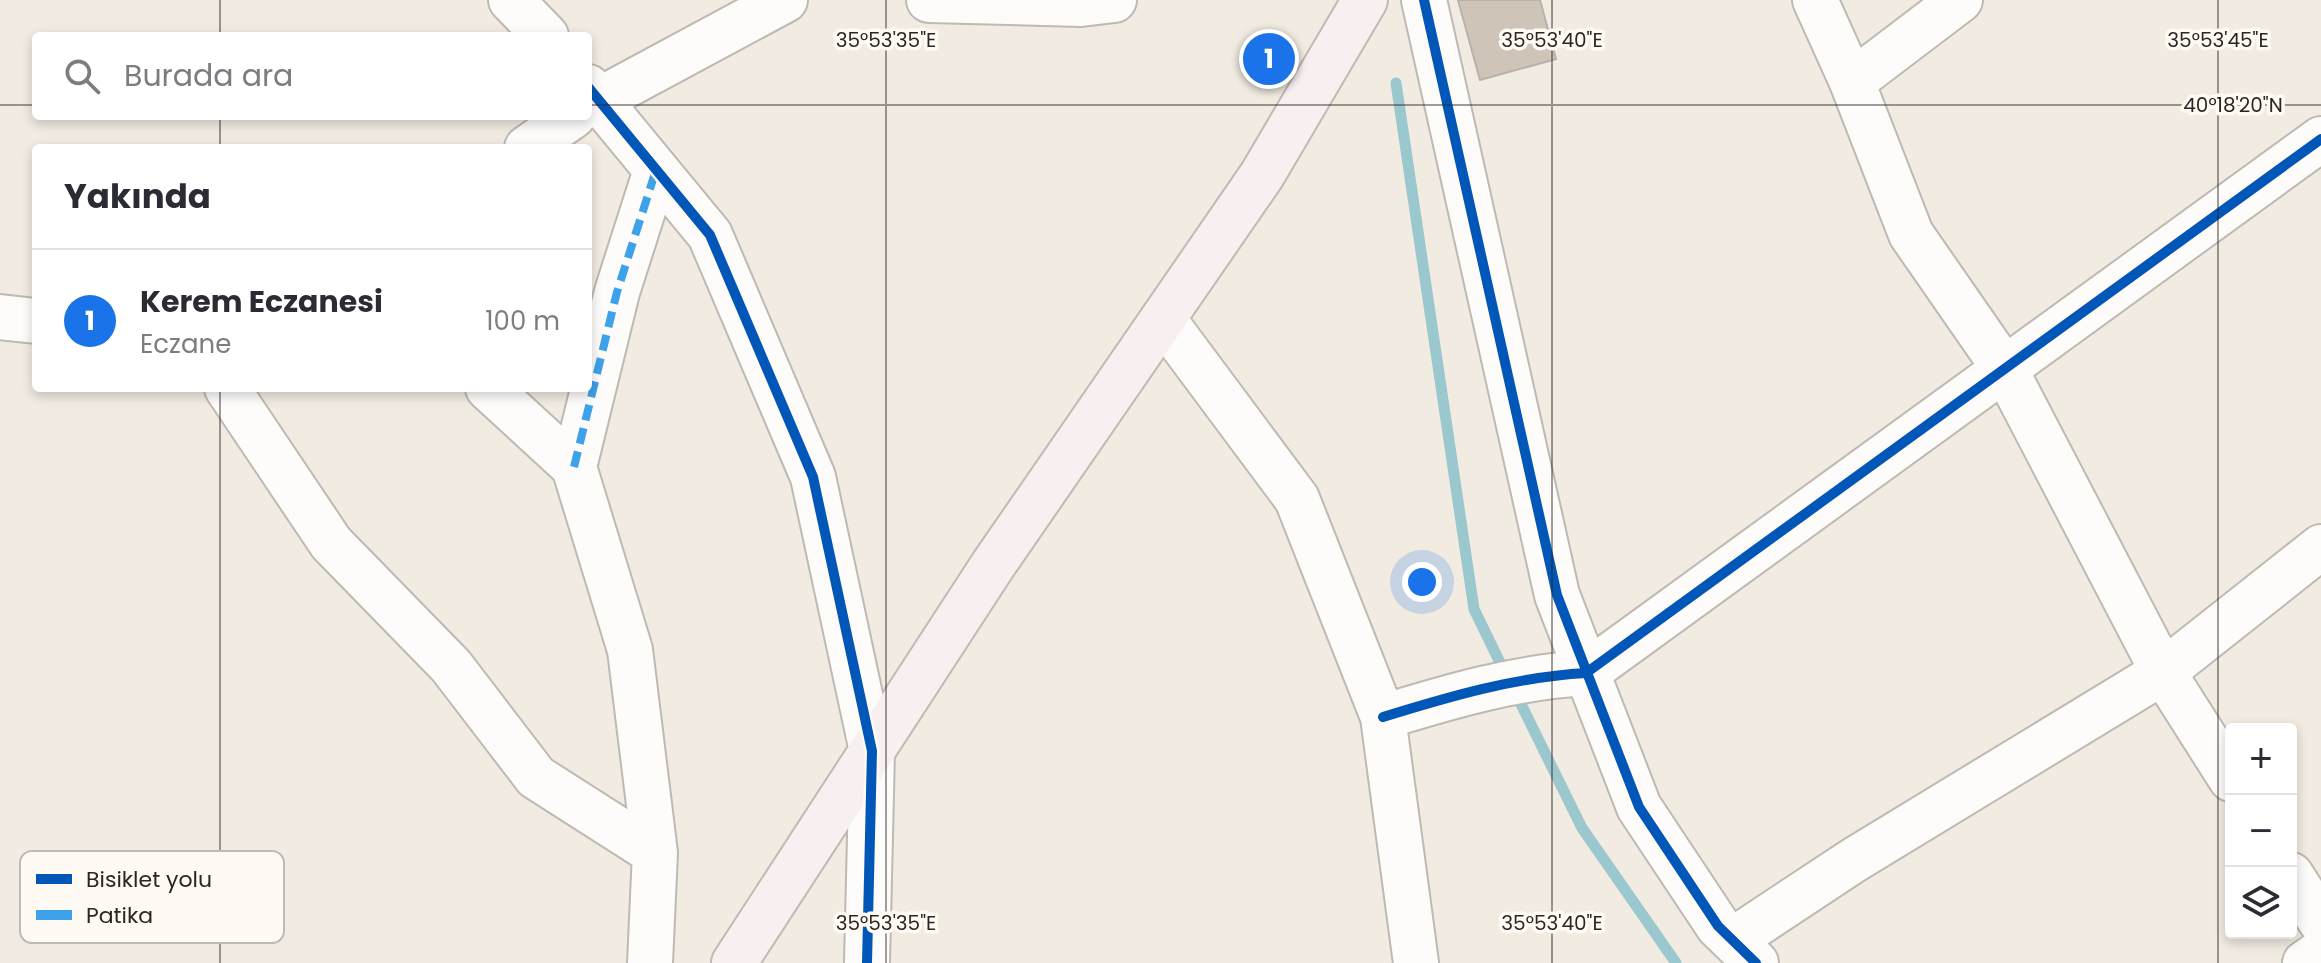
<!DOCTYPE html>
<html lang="tr">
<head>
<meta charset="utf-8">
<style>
  body { margin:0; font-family:Poppins,sans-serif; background:#f7f7f7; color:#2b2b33 }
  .controls { position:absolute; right:24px; bottom:24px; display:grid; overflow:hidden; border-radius:8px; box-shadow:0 4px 12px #0003 }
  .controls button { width:72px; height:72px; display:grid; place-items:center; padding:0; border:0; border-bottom:2px solid #e1e1e2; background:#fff; color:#2b2b33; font:40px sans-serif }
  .you { position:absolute; left:1422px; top:582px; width:28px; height:28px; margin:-20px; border:6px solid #fff; border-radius:50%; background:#1a73e8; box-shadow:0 0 0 12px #1a73e833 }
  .badge { display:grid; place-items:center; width:52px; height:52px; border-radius:50%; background:#1a73e8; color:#fff; font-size:26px; font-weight:700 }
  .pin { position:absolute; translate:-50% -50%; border:4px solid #fff; box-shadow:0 2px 8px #0006 }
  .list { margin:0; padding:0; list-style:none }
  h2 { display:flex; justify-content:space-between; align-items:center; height:104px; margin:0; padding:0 32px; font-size:34px }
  h2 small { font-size:26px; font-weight:400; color:#7c7c81 }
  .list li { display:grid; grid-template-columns:52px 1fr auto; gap:24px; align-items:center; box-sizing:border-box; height:144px; padding:0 32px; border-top:2px solid #e1e1e2 }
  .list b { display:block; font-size:30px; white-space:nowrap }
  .list p { margin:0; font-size:26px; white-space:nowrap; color:#7c7c81 }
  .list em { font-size:26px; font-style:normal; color:#7c7c81 }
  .icon { flex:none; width:44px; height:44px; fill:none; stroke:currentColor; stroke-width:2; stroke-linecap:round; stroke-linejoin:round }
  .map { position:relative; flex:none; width:2321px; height:963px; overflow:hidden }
  .search { position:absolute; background:#fff; box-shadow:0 4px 12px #0003; left:32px; top:32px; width:560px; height:88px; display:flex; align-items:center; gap:20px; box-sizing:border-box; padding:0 28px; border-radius:8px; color:#7c7c81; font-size:30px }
  .panel { position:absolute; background:#fff; box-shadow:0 4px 12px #0003; left:32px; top:144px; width:560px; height:248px; border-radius:8px }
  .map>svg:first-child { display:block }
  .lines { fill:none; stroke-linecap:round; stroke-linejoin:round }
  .stream { stroke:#9bc7cf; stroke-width:11 }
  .building { fill:#cec5b8; stroke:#b7b2ac; stroke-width:2 }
  .minor-casing { stroke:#beb9b2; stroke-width:48 }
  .major-casing { stroke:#c4b7b4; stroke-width:48 }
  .minor { stroke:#fdfcfb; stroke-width:44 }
  .major { stroke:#f7eff0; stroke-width:44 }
  .quiet { stroke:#3ea2ea; stroke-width:8; stroke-dasharray:16 8; stroke-linecap:butt }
  .cycleway-casing { stroke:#fffaf4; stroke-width:15 }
  .cycleway { stroke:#0057b8; stroke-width:10 }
  .ticks { fill:none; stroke:#2b2621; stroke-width:2; stroke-opacity:0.45 }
  .key { fill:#fffaf4; stroke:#bfbab5; stroke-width:2 }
  .key-label { font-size:22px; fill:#2b2621 }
  .ticks-label { font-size:20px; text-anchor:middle; fill:#2b2621; stroke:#fffaf4; stroke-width:7; stroke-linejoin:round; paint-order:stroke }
</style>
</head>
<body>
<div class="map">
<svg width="2321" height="963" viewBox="0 0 2321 963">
  <rect width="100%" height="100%" fill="#f1ebe2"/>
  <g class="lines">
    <path class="stream" d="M1396 83 1474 609 1505 673
      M1515 692 1582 828 1676 963"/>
  </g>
  <path class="building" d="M1458 0H1540L1556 59 1480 80Z"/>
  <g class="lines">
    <defs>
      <path id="minor" d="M511 0 546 36
        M929 0 1081 4 1114 0
        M1424 0 1557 595 1639 807 1718 926 1756 963
        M1815 0 1852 82 1911 234 2006 371 2163 672 2231 779
        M1852 82 1960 0
        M588 87 710 235 813 477 872 751 867 963
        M588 106 785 0
        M527 148 573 116
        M0 317 36 321
        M1163 319 1297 499 1383 717 1416 963
        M227 388 331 543 451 666 536 777 655 853
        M488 388 574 467 630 650 655 853 650 963
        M574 467 617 292 656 170
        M1383 717C1451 696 1516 677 1586 673L2321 139
        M2291 875 2321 922
        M1733 940 1854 860 2163 672 2321 547
        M2305 963 2321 952"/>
      <path id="major" d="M734 963 993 565 1262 175 1365 0"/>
    </defs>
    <use href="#minor" class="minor-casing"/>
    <use href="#major" class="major-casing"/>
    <use href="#minor" class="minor"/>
    <use href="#major" class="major"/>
    <path class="quiet" d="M574 467 617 292 656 170"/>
    <defs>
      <path id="cycleway" d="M1424 0 1557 595 1639 807 1718 926 1756 963
        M588 87 710 235 813 477 872 751 867 963
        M1383 717C1451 696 1516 677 1586 673L2321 139"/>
    </defs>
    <use href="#cycleway" class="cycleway-casing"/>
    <use href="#cycleway" class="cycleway"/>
  </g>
  <path class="ticks" d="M220 0V36M886 0V963M1552 0V963M2218 0V963M0 105H36M588 105H2321M220 116V148M220 388V963"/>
  <rect x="20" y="851" width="264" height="92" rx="12" class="key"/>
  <rect x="36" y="874" width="36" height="10" fill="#0057b8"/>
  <rect x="36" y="910" width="36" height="10" fill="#3ea2ea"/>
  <g class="key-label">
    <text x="86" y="887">Bisiklet yolu</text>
    <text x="86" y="923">Patika</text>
  </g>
  <g class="ticks-label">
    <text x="886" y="47">35°53'35"E</text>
    <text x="1552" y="47">35°53'40"E</text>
    <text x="2218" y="47">35°53'45"E</text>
    <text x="2233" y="112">40°18'20"N</text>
    <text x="886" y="930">35°53'35"E</text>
    <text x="1552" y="930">35°53'40"E</text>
  </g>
</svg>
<div class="controls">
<button>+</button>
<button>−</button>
<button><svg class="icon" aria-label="layers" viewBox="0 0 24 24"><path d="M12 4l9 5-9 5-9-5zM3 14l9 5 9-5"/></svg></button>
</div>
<div class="you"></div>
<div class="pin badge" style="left:1269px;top:59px">1</div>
<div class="search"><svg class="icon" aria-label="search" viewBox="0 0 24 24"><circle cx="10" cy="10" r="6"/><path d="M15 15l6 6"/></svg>Burada ara</div>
<section class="panel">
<h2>Yakında<small></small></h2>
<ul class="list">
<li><span class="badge">1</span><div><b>Kerem Eczanesi</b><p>Eczane</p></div><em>100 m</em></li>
</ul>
</section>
</div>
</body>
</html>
